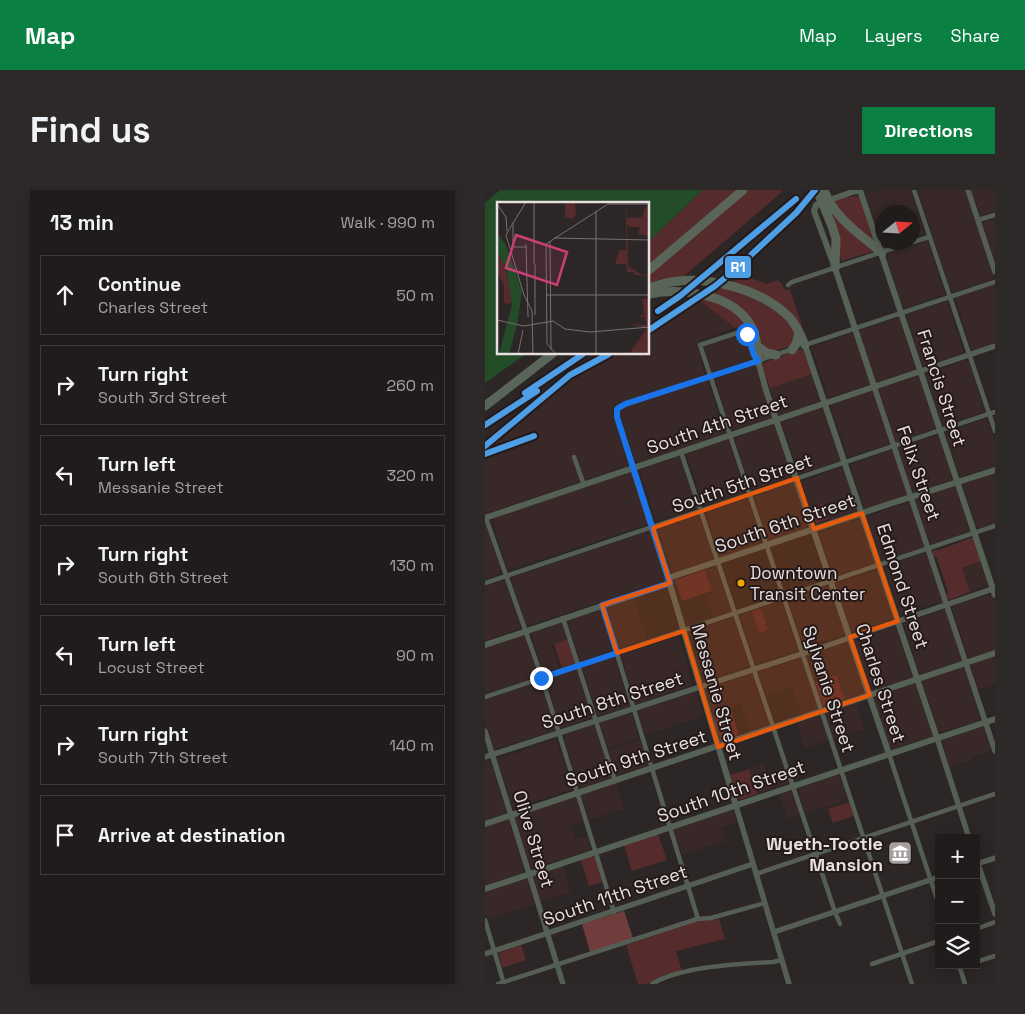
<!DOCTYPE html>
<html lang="en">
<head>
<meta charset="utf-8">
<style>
  body { margin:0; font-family:"Space Grotesk",sans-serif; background:#2d2929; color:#f1f3f6 }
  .controls { position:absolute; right:15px; bottom:15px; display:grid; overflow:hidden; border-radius:0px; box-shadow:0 2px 12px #0003 }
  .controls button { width:45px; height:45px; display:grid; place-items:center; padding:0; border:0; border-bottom:1px solid #3e3a3b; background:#211c1c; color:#f1f3f6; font:25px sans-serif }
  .compass { position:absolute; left:390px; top:15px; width:45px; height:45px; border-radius:50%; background:#211c1c; box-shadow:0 2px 12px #0003; rotate:72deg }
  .stop { position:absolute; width:15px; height:15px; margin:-11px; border:4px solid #1a73e8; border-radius:50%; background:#fff }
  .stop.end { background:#1a73e8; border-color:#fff; box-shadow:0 1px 5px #0008 }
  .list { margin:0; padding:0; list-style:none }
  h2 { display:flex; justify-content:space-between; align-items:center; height:65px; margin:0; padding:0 20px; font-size:21px }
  h2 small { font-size:16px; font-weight:400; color:#a2a1a3 }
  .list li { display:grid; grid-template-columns:32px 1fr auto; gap:15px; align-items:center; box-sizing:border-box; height:80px; margin:0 10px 10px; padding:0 10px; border:1px solid #3e3a3b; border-radius:0px }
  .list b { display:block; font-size:19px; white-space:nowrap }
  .list p { margin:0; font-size:16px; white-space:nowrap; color:#a2a1a3 }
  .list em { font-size:16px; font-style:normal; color:#a2a1a3 }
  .icon { flex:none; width:28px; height:28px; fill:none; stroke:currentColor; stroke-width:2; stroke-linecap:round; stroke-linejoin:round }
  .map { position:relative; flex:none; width:510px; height:794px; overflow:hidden; border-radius:0px }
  header { display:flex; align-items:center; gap:30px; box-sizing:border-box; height:70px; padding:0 25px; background:#0b8043; color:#fff }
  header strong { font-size:24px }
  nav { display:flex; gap:28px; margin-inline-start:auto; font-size:18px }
  .intro { display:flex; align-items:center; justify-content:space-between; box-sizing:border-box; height:120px; padding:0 30px }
  h1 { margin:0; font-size:35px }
  .button { padding:12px 22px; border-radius:0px; background:#0b8043; color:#fff; font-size:18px; font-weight:700 }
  main { display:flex; gap:30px; padding:0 30px }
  aside { flex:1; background:#211c1c; border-radius:0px; box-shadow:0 2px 12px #0003 }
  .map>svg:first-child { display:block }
  .built { fill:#382827 }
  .green { fill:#562b2b }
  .forest { fill:#713c3c }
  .water { fill:#224d28 }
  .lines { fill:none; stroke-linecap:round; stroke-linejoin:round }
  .minor { stroke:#555e55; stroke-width:4.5 }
  .tertiary { stroke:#555e55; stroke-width:5.5 }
  .secondary { stroke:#566156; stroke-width:6 }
  .motorway { stroke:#5a6559; stroke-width:9 }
  .rail-1-casing { stroke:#251a19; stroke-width:10 }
  .rail-1 { stroke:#4d9ee5; stroke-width:6 }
  .route { stroke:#1a73e8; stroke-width:6 }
  .marked { fill:#e8590c; fill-opacity:0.2; stroke:#e8590c; stroke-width:4; stroke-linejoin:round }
  .bus-dot { fill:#f7a600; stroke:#251a19; stroke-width:2 }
  .labels { text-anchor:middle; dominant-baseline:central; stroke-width:4; stroke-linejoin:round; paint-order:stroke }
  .bus-label { font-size:17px; fill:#e8e0e0; stroke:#251a19; text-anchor:start }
  .street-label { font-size:18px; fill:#e8e0e0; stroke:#251a19 }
  .poi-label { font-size:18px; font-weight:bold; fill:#e8e0e0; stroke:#251a19; text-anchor:end }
  .inset-road { fill:none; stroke:#777070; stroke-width:1 }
  .view { fill:#ca4076; fill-opacity:0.15; stroke:#ca4076; stroke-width:2.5 }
  .inset-edge { fill:none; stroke:#e8e0e0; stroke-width:2.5 }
  .line-badge { stroke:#251a19; stroke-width:2 }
  .badge-label { font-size:14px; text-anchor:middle; font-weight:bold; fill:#fff }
</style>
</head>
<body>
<header>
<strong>Map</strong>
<nav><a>Map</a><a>Layers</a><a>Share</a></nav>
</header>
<div class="intro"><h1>Find us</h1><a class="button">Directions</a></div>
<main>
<aside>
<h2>13 min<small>Walk · 990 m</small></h2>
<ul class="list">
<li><svg class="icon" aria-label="ahead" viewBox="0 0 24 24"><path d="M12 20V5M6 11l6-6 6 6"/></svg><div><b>Continue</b><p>Charles Street</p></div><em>50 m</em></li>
<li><svg class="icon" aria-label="right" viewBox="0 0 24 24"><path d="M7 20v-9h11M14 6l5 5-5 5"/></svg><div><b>Turn right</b><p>South 3rd Street</p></div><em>260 m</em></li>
<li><svg class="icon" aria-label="left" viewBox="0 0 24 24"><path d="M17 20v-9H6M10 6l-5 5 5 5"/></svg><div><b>Turn left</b><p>Messanie Street</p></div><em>320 m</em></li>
<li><svg class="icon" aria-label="right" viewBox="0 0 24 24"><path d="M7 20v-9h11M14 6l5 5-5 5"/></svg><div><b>Turn right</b><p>South 6th Street</p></div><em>130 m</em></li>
<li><svg class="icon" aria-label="left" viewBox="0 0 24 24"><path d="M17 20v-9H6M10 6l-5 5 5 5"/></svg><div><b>Turn left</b><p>Locust Street</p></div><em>90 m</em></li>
<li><svg class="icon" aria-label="right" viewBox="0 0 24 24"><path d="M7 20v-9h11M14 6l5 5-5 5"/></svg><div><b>Turn right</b><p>South 7th Street</p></div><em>140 m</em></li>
<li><svg class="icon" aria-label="arrive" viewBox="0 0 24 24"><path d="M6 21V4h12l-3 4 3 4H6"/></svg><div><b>Arrive at destination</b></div></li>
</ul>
</aside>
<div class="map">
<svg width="510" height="794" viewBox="0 0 510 794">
  <rect width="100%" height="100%" fill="#2c2626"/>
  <path class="built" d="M392 0H426L440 44 428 48V22H398V52L415 53 400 57 398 56 381 6 382 3Z
    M433 0H480L509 87 508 89 469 102 466 101Z
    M486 0H510V22L496 26Z
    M510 28V73L497 32Z
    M443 51 460 104 420 118 417 116 402 66 403 64Z
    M510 94V153L488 161 486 159 470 108Z
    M214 110 250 138 213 151 212 156 220 185 129 215 128 218V225L144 275 0 324V260L68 202 100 179 129 164H164V143Z
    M462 111 479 163 438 176 421 124Z
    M414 127 431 179 391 192 373 141Z
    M367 143H369L385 194 343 208 326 157Z
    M260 144 268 169 226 182 218 157Z
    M481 170 484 172 499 221 497 223 458 235 441 184Z
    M271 175 288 228 246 240 230 189Z
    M327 184 335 212 294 225 285 198Z
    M434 186 452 238 411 252 393 198Z
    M221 191 224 194 239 244 151 273 135 224 136 220 141 217Z
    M388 200 406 254 363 267 345 216Z
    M337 217 338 218 356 271 314 284 296 232Z
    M500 229 503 232 510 251V276L475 287 461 243Z
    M288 234H290L307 287 266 300 249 248Z
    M454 245 469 289 428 303 413 261V257Z
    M242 250 244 252 260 301 258 304 219 316 201 263Z
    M408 259 423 305 380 319 365 275Z
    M195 266H196L213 318 171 331 154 280Z
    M357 277H358L372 321 345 331 339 313 324 318 316 291Z
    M145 282 147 283 163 334 26 379 22 377 7 329Z
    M510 283V334L493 339 478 294Z
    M308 293H310L325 338 283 351 269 307Z
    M470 296H471L486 342 446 356 430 311 432 308Z
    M263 309 277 353 235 367 221 323Z
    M424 311H426L440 358 398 372 396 369 381 327Z
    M214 325 230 369 188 383 173 339Z
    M373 328H376L390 374 348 387 333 343Z
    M0 331 17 380 14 384 0 389Z
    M164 341H165L181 391 41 436 26 391 28 387Z
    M439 363 443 364 458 411 456 414 451 413 415 425 400 377Z
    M497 371 504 395 485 402 477 378Z
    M232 376 247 419 245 422 228 427 220 405 228 403 220 380Z
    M392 380 409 428 367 442 350 394Z
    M19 390 22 392 36 438 0 451V396Z
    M343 396H344L360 444 319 457 303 410Z
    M505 404H507L510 412V460L484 468 466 416Z
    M149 408 162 449 133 458 122 418Z
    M296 412 298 414 313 460 270 473 255 426 267 421 274 443 283 440 276 418Z
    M114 420 116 421 127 460 95 471 83 430Z
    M459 420 462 421 477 471 435 484 419 434Z
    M249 427 265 476 221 490 206 442Z
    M76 433H78L83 449 67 455 74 479 60 484 58 483 47 443Z
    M410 436H412L428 487 386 501 369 451Z
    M38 445 41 447 53 486 0 504V458Z
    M194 446 207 495 150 514 136 465Z
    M362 452 380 502 360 510 352 483 329 490 321 467 323 465Z
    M510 466V495L492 500 485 475Z
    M129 467 144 514 142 517 113 526 98 478 102 475Z
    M316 468 333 518 331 520 316 525 307 497 281 506 274 483 276 481Z
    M479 476 496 530 454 543 437 491Z
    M91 480 94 482 107 527 78 539 75 537 61 491 64 488Z
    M267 484 269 485 285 534 265 542 256 514 228 523 222 502 224 498Z
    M54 492 57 494 70 541 9 559 0 532V510Z
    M430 493 448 544 445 547 406 560 388 508Z
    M209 502 212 504 218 526 160 545 152 521 153 520Z
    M371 512 380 539 348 549 340 524Z
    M145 523 147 525 154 548 122 558 115 533Z
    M333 526 336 527 344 550 320 558 312 533Z
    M108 535 111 538 126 586 125 588 95 598 78 545Z
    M497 536H499L507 560 486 567V570L465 577 457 550Z
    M71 549 88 599 28 618 13 569Z
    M155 550 162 576 131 585 123 560Z
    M5 570 21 621 19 624 0 630V571Z
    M279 574 282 583 300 577 304 593 272 604 264 579Z
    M354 584 363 609 321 624 313 598Z
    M131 593 139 619 104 630 97 605Z
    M307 600 316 625 303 629 294 604Z
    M90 607 92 608 99 632 86 636 90 649 103 645 106 660 45 679 30 627Z
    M245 620 248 621 252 633 236 638 240 651 197 665 189 641 190 638Z
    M24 629 39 681 37 683 0 695V636Z
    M78 675 86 702 55 712 48 686Z
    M40 688 43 691 50 714 2 729 0 721V701Z"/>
  <path class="green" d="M218 0H299L198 87 164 97V51Z
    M374 6 375 7 392 53 355 23 347 11 356 8Z
    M349 22 389 61 356 71 352 37 346 24Z
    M261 86 282 94 293 90 297 94 299 99 305 100 322 150 298 126 310 139 306 156 286 162 277 156 274 146 272 165 261 138 257 137 250 138 214 110 246 92Z
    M316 159 319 162 327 184 285 198 277 175 278 173Z
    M339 313 344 329 331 334 326 318Z
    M486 348H489L497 371 477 378 485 402 464 410 462 406 463 401 452 368 448 366 447 362 450 360H454Z
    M220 380 227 401 197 411 190 390Z
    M276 418 283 440 274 443 267 421Z
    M83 449 90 473 77 478 69 454Z
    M352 485 360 510 338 516 330 492Z
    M246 520 254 545 236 550 230 535 229 525Z
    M264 579 272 604 254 610 245 585Z
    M364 612 369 626 348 633 343 619Z
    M173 644 182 670 147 681 139 655Z
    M108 666 111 669 117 692 104 696 96 670Z
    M234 729 240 749 191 761 197 781 182 784 162 794H153L141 755 209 732Z
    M36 755 41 770 17 778 14 763Z"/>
  <path class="forest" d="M139 721 148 748 105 762 97 734Z"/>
  <path class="water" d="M15 0H218L164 51V14H14V164H41L0 193V13Z"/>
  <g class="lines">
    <path class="minor" d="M429 0 510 241
      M493 30 510 25
      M428 52 444 47
      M303 95 307 92 427 52
      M320 155 510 92
      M270 165 262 144 258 141 215 155 427 794
      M196 262 350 722 355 734
      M89 267 99 295
      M148 278 132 227 131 222 133 217 308 159
      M1 328 57 488 129 722
      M0 393 510 222
      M117 415 213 729
      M78 428 130 591
      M0 507 510 336
      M404 564 454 715
      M271 684 510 604
      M0 730 19 794
      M491 739 510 732
      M491 772 510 766
      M387 774 454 751
      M474 775 480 794
      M474 778 482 775
      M13 794 212 729 226 728 280 713
      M167 794C197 776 253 774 288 772L297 770"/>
    <path class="tertiary" d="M483 0 510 82
      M436 181 510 156
      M389 196 510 561
      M0 541 78 794
      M452 548 484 648
      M0 567 341 456 510 398
      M251 616 304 794
      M491 668 510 724
      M491 674 510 668
      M289 742 454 687
      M0 764 268 674"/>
    <path class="secondary" d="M373 0 336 13 331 15 329 21 350 78 389 196
      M375 0 510 405
      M320 155 452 548
      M273 171 281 200 404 564
      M148 278 183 388 251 616
      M0 328 436 181
      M183 388 401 315 510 280
      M0 455 185 393
      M0 634 510 463
      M0 699 510 529"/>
    <path class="motorway" d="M332 0 347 36 351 49 350 78
      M339 0C349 28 375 44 397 63
      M164 80 258 0
      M164 98C171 96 179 93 186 92 224 85 278 100 305 128 311 135 316 146 320 155
      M164 104C194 98 242 103 262 130 271 141 273 157 273 171
      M273 157 282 163 291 165
      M307 160 311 154 314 143
      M0 216 67 164"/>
    <defs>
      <path id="rail-1" d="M173 121 195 106 311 9
        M164 140 230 96 252 78 311 23 330 0
        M40 203 98 164
        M0 235 52 201
        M0 256 85 185 124 164
        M0 264 49 246"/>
    </defs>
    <use href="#rail-1" class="rail-1-casing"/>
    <use href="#rail-1" class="rail-1"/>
  </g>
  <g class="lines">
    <path class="route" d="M56 488 132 463 117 415 185 393 132 227V219L140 214 273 171 269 165 262 144"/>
  </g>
  <path class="marked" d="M312 288 329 339 377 323 413 431 365 447 385 505 233 557 199 441 132 463 117 415 185 393 168 338Z"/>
  <defs>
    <symbol id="museum-square" viewBox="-11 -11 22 22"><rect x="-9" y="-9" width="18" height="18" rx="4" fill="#a69f9f" stroke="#251a19"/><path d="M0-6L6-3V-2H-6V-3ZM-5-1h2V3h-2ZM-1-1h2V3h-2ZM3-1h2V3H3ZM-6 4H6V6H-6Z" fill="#fff"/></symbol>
  </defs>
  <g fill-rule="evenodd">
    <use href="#museum-square" x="401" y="649" width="28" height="28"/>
  </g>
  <circle class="bus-dot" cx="256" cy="393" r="4.5"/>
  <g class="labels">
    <g class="bus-label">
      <text x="265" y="383">Downtown<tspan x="265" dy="21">Transit Center</tspan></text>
    </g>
    <g class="street-label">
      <text transform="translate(457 198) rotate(72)">Francis Street</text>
      <text transform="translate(232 234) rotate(-19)">South 4th Street</text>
      <text transform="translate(434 283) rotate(71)">Felix Street</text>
      <text transform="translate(257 293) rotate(-19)">South 5th Street</text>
      <text transform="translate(300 333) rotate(-19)">South 6th Street</text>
      <text transform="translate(418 396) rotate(72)">Edmond Street</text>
      <text transform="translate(396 493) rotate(72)">Charles Street</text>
      <text transform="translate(344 499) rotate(72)">Sylvanie Street</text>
      <text transform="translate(232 502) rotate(74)">Messanie Street</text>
      <text transform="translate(127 510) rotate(-18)">South 8th Street</text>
      <text transform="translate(151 568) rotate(-18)">South 9th Street</text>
      <text transform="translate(246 601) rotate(-19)">South 10th Street</text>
      <text transform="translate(49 649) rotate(73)">Olive Street</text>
      <text transform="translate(130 705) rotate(-19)">South 11th Street</text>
    </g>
    <g class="poi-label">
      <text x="398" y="653">Wyeth-Tootle<tspan x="398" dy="21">Mansion</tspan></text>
    </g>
  </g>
  <g transform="translate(12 12)">
    <rect width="152" height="152" fill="#2c2626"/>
    <path d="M78 0 79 13 75 17 68 15V2ZM129 0 130 16 145 15 149 4H152V34L141 32 143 25H132L130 22 131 64 145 73H152V151L149 152H132L150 126 130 122 150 123 147 114 145 116 142 114 147 113 145 97H152V74L138 73 137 70H130L129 62H118L122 48H129ZM0 50 5 55 12 78 15 100 11 102 7 101V83L0 71Z" fill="#562b2b"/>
    <path d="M0 31 9 43 25 89 20 123 12 152H2L15 103 10 67 0 50Z" fill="#224d28"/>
    <path class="inset-road" d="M29 0 16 21V42L17 45H29M37 0V62M0 2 9 15 10 29M99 9V152M16 21 9 33 27 93 35 109 36 152M57 36 153 38M53 39 54 148M29 42 31 115M49 42 111 2H153M49 42 50 142 59 152M38 62V113M50 93H153M0 118 27 124 56 119 68 127 93 130 153 125M21 152 26 128"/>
    <path class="view" d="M19 33 70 50 60 83 9 66Z"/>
    <rect width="152" height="152" class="inset-edge"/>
  </g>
  <rect class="line-badge" x="239" y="65" width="28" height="24" rx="5" fill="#4d9ee5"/>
  <g class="badge-label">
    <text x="253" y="82">R1</text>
  </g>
</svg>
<div class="controls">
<button>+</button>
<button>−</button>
<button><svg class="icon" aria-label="layers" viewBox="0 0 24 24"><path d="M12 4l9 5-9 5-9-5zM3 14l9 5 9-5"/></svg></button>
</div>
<svg class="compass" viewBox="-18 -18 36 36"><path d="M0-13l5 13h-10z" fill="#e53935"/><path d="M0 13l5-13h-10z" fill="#a2a1a3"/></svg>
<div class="stop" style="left:262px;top:144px"></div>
<div class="stop end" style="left:56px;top:488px"></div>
</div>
</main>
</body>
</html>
